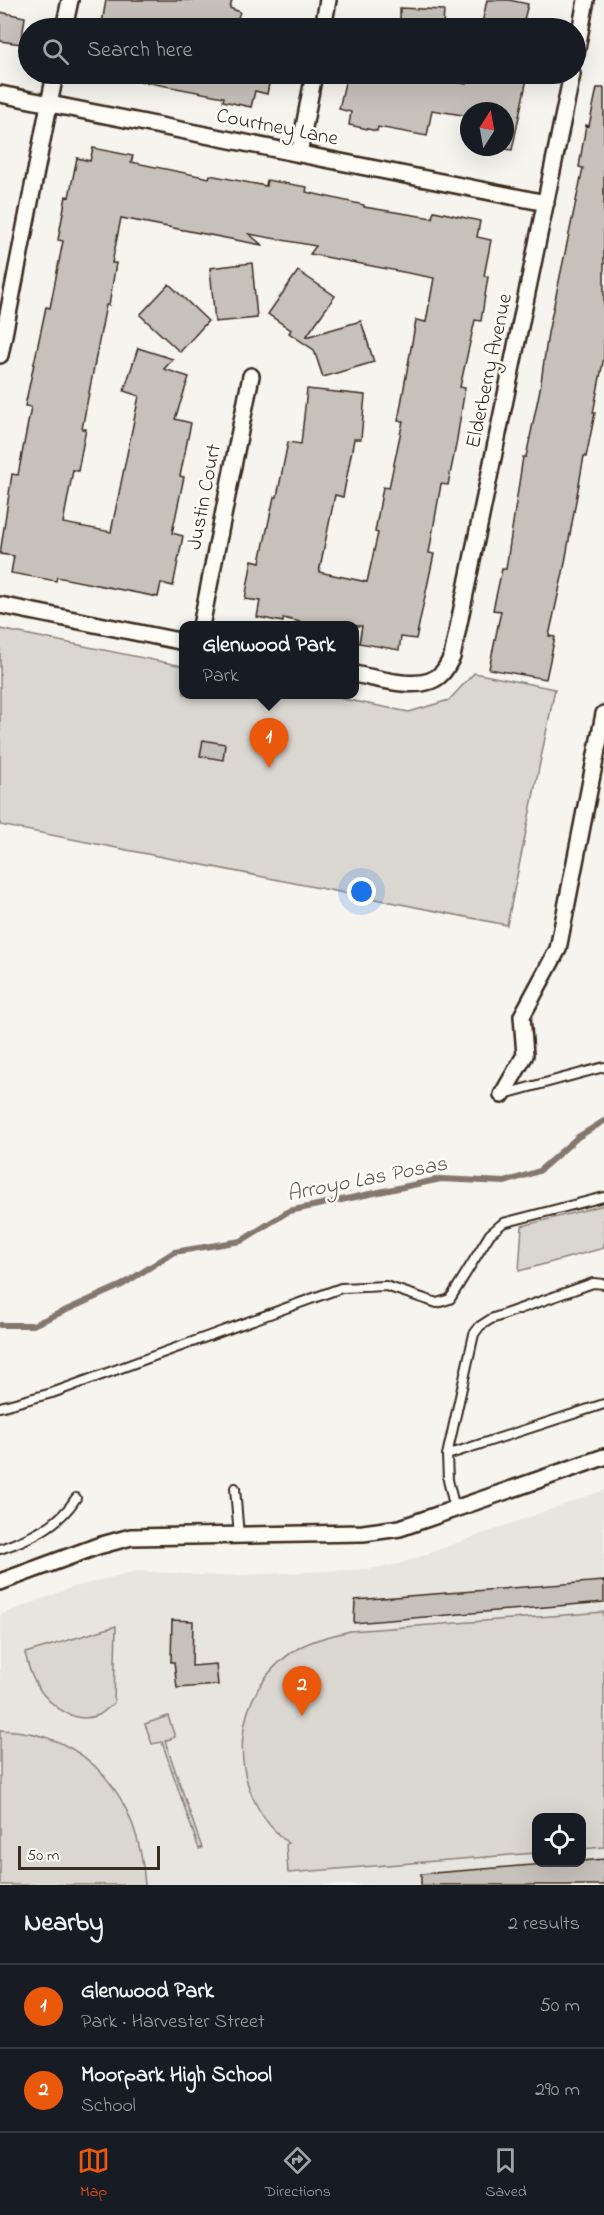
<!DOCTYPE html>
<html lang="en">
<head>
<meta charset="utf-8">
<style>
  body { margin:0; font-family:"Indie Flower",sans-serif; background:#242831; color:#f1f3f6 }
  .controls { position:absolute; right:18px; bottom:18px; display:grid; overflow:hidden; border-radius:12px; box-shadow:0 6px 24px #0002 }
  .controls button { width:54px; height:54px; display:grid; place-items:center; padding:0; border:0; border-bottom:2px solid #363941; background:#171b24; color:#f1f3f6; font:30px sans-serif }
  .compass { position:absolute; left:460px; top:102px; width:54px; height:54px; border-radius:50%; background:#171b24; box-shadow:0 6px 24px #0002; rotate:11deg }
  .scale { position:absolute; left:18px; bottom:15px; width:142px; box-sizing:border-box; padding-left:6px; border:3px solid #3b2a1e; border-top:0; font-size:16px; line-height:21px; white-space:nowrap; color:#3b2a1e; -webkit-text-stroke:4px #fdfcf7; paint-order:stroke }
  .you { position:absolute; left:362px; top:892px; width:21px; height:21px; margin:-15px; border:4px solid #fff; border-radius:50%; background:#1a73e8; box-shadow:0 0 0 9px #1a73e833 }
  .badge { display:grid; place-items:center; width:39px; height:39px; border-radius:50%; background:#ea580c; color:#fff; font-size:20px; font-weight:700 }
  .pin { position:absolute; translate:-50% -50px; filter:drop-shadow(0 2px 3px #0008) }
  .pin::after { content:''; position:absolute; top:32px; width:21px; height:18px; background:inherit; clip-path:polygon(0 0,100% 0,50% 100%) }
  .popup { position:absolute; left:179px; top:621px; width:180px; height:78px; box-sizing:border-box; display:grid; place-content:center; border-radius:12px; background:#171b24; filter:drop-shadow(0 2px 4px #0005); font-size:20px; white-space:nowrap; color:#9ea1a6 }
  .popup b { font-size:22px; color:#f1f3f6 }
  .popup::after { content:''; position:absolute; left:50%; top:100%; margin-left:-12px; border:12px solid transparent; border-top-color:#171b24 }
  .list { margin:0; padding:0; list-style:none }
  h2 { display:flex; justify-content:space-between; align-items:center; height:78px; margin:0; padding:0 24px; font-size:26px }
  h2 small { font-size:20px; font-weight:400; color:#9ea1a6 }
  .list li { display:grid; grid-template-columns:39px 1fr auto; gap:18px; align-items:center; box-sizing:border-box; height:84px; padding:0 24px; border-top:2px solid #363941 }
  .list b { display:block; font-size:22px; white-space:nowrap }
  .list p { margin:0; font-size:20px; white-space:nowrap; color:#9ea1a6 }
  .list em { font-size:20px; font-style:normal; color:#9ea1a6 }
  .icon { flex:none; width:33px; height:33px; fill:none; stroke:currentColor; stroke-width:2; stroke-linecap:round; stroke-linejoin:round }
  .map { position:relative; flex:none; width:604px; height:1885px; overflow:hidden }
  .search { position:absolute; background:#171b24; box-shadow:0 6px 24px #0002; left:18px; right:18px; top:18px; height:66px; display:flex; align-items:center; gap:15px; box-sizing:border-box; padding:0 21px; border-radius:33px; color:#9ea1a6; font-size:22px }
  .sheet { height:246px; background:#171b24 }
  nav { display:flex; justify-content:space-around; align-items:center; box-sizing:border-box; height:84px; border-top:2px solid #363941; background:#171b24; font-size:16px; color:#9ea1a6 }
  nav a { display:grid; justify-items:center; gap:3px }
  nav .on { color:#ea580c }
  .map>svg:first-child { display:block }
  .built { fill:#e7e5df; fill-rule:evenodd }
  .green { fill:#dad6d0; stroke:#8a8077; stroke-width:1.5 }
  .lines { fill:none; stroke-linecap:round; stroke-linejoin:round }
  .stream { stroke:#84786e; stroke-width:6 }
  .building { fill:#c7c1bb; stroke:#3b2a1e; stroke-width:1.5 }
  .lane-casing { stroke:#3b2a1e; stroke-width:12 }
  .street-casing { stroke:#3b2a1e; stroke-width:20 }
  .lane { stroke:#fdfcf7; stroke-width:8 }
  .street { stroke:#fdfcf7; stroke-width:15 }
  .labels { text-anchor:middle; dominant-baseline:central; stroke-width:5; stroke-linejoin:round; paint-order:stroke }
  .street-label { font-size:21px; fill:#3b2a1e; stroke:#fdfcf7 }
  .water-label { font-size:22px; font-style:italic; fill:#65584d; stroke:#fdfcf7 }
</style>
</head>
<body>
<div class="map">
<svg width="604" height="1885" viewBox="0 0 604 1885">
  <rect width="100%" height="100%" fill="#f5f4ee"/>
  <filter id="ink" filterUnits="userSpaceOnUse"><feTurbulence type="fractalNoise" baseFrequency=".0167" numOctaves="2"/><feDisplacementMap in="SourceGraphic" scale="12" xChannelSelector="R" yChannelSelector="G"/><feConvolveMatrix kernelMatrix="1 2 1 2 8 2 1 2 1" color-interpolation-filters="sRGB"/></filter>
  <g filter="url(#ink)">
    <path class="built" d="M604 1490V1885H0V1615L73 1587 137 1571 218 1576 369 1569 399 1564ZM536 1818H582V1862H536Z"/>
    <path class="green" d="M0 629 183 666 184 694 323 695 409 712 449 700 474 673 555 689 507 925 0 825Z
      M604 1205V1248L519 1271 522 1226Z
      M604 1612V1847L582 1849V1818H536V1853L288 1873 286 1844 288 1843C223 1791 227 1688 302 1646 317 1638 334 1635 350 1631Z
      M116 1626 114 1703C109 1707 104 1712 99 1715 72 1727 41 1699 32 1676 29 1669 27 1661 25 1653Z
      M168 1716 175 1737 165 1741 202 1848 199 1849 162 1742 152 1744 145 1724Z
      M0 1730C92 1732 139 1800 145 1885H0Z"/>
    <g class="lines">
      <path class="stream" d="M0 1325H33L122 1285 174 1252 241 1241 289 1211 441 1179 505 1182 539 1171 578 1137 604 1121"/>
    </g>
    <path class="building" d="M106 0H232L230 8 240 12 234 28H134L102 23Z
      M487 0H509L528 4 522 28H481Z
      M400 8 444 10 443 28H400Z
      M0 12 25 17 21 44 0 41Z
      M140 74H271L267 94 255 91 251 107 223 101 224 97 139 81Z
      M347 74H367L400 80 402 74H410L466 84 468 74H528L512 150 505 149V111H469V116L432 110 427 136 378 127 377 131 349 125 351 112 339 109Z
      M597 88H604V357L593 413H595L586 457 584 456 564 568 549 636 555 637 546 679 489 669 501 611 493 610 502 569H506L523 457H526L540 389 548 333 583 168 579 167 586 125 589 126Z
      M93 148 133 156 131 162 209 178 210 175 266 186 267 180 307 187 306 192 364 205V207L432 218 434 211 480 221 477 237 491 240 484 276 488 277 481 321 475 320 460 387 465 388 456 445 448 485 441 484 429 553 434 554 416 639 401 637 399 650 359 643 362 626H317L283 618V622L257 617 260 601 245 599 252 560 260 562 274 497H277L288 442 301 444 307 389 365 395 361 439H354L343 497 335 495 319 572 367 582 378 533 375 532 383 487 389 488 403 421H398L416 320 426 322 434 278 310 254 316 246 249 234 262 245 121 218 112 263H116L109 305H106L82 429H86L78 471 73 470 63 523 111 532 139 396 124 391 138 348 173 359 164 369 189 377 175 419 191 423 180 476 184 477 172 533 183 536 173 586 161 583 158 597 57 577 56 581 11 573 14 556 0 554 12 474 18 475 31 407 25 406 46 307 50 308 63 241 58 240 66 196 69 197 77 158 90 161Z
      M252 263 257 318 215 322 210 268Z
      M298 271 335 296 306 337 361 321 374 362 323 377 314 350 289 333 291 330 268 314Z
      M169 284 208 321 180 352 140 315Z
      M203 740 225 744 223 760 200 756Z
      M604 1581V1602L354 1623 355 1600Z
      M172 1620 193 1621 192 1666 216 1664 218 1685 177 1688 174 1662H171Z
      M604 1859V1885H421V1874L558 1863H582V1861Z"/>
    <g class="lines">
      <defs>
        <path id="lane" d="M504 1094 604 1067
          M0 1407 52 1393 341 1288 386 1286 437 1303 450 1299 490 1234 503 1223 604 1197
          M447 1455 604 1404
          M235 1488 239 1536
          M455 1509 448 1480 447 1455 474 1334 480 1326 491 1319 593 1283 604 1284
          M0 1549C29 1539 59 1526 76 1498"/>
        <path id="street" d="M64 28 70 0
          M323 28 328 0
          M576 54 586 0
          M0 94 546 203
          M299 154 314 74
          M0 355 55 74
          M0 605 184 642
          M201 626 251 376
          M354 674C378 678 424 694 442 673 446 669 449 662 452 657L572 74
          M502 1095 525 1055 522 1016 558 949 604 714
          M0 1582 98 1546 131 1537 363 1533 400 1528 604 1457"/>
      </defs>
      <use href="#lane" class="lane-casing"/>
      <use href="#street" class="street-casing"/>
      <use href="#lane" class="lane"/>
      <use href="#street" class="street"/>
    </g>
  </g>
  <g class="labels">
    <g class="street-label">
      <text transform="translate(277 128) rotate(11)">Courtney Lane</text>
      <text transform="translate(490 371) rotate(-78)">Elderberry Avenue</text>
      <text transform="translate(205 497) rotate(-79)">Justin Court</text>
    </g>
    <g class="water-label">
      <text transform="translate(367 1180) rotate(-11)">Arroyo Las Posas</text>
    </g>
  </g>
</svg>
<div class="controls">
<button><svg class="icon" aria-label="locate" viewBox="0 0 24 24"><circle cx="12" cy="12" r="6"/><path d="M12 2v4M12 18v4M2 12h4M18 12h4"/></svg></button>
</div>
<svg class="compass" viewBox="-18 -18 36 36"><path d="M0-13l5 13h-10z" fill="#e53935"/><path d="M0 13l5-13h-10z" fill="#9ea1a6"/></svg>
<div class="scale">50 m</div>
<div class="you"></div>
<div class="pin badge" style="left:269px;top:768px">1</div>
<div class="popup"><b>Glenwood Park</b>Park</div>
<div class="pin badge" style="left:302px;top:1716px">2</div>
<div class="search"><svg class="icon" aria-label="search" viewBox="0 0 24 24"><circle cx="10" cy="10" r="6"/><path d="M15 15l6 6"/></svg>Search here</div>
</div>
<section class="sheet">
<h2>Nearby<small>2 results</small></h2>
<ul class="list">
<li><span class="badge">1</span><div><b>Glenwood Park</b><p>Park · Harvester Street</p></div><em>50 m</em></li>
<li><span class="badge">2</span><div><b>Moorpark High School</b><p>School</p></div><em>290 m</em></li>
</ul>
</section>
<nav>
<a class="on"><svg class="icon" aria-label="map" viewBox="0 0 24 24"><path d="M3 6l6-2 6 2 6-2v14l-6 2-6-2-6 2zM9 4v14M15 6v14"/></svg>Map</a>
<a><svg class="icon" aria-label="directions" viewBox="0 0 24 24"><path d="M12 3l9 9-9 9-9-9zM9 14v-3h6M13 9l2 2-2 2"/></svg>Directions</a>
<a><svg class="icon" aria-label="saved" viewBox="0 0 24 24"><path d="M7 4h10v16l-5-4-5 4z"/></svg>Saved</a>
</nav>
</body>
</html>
